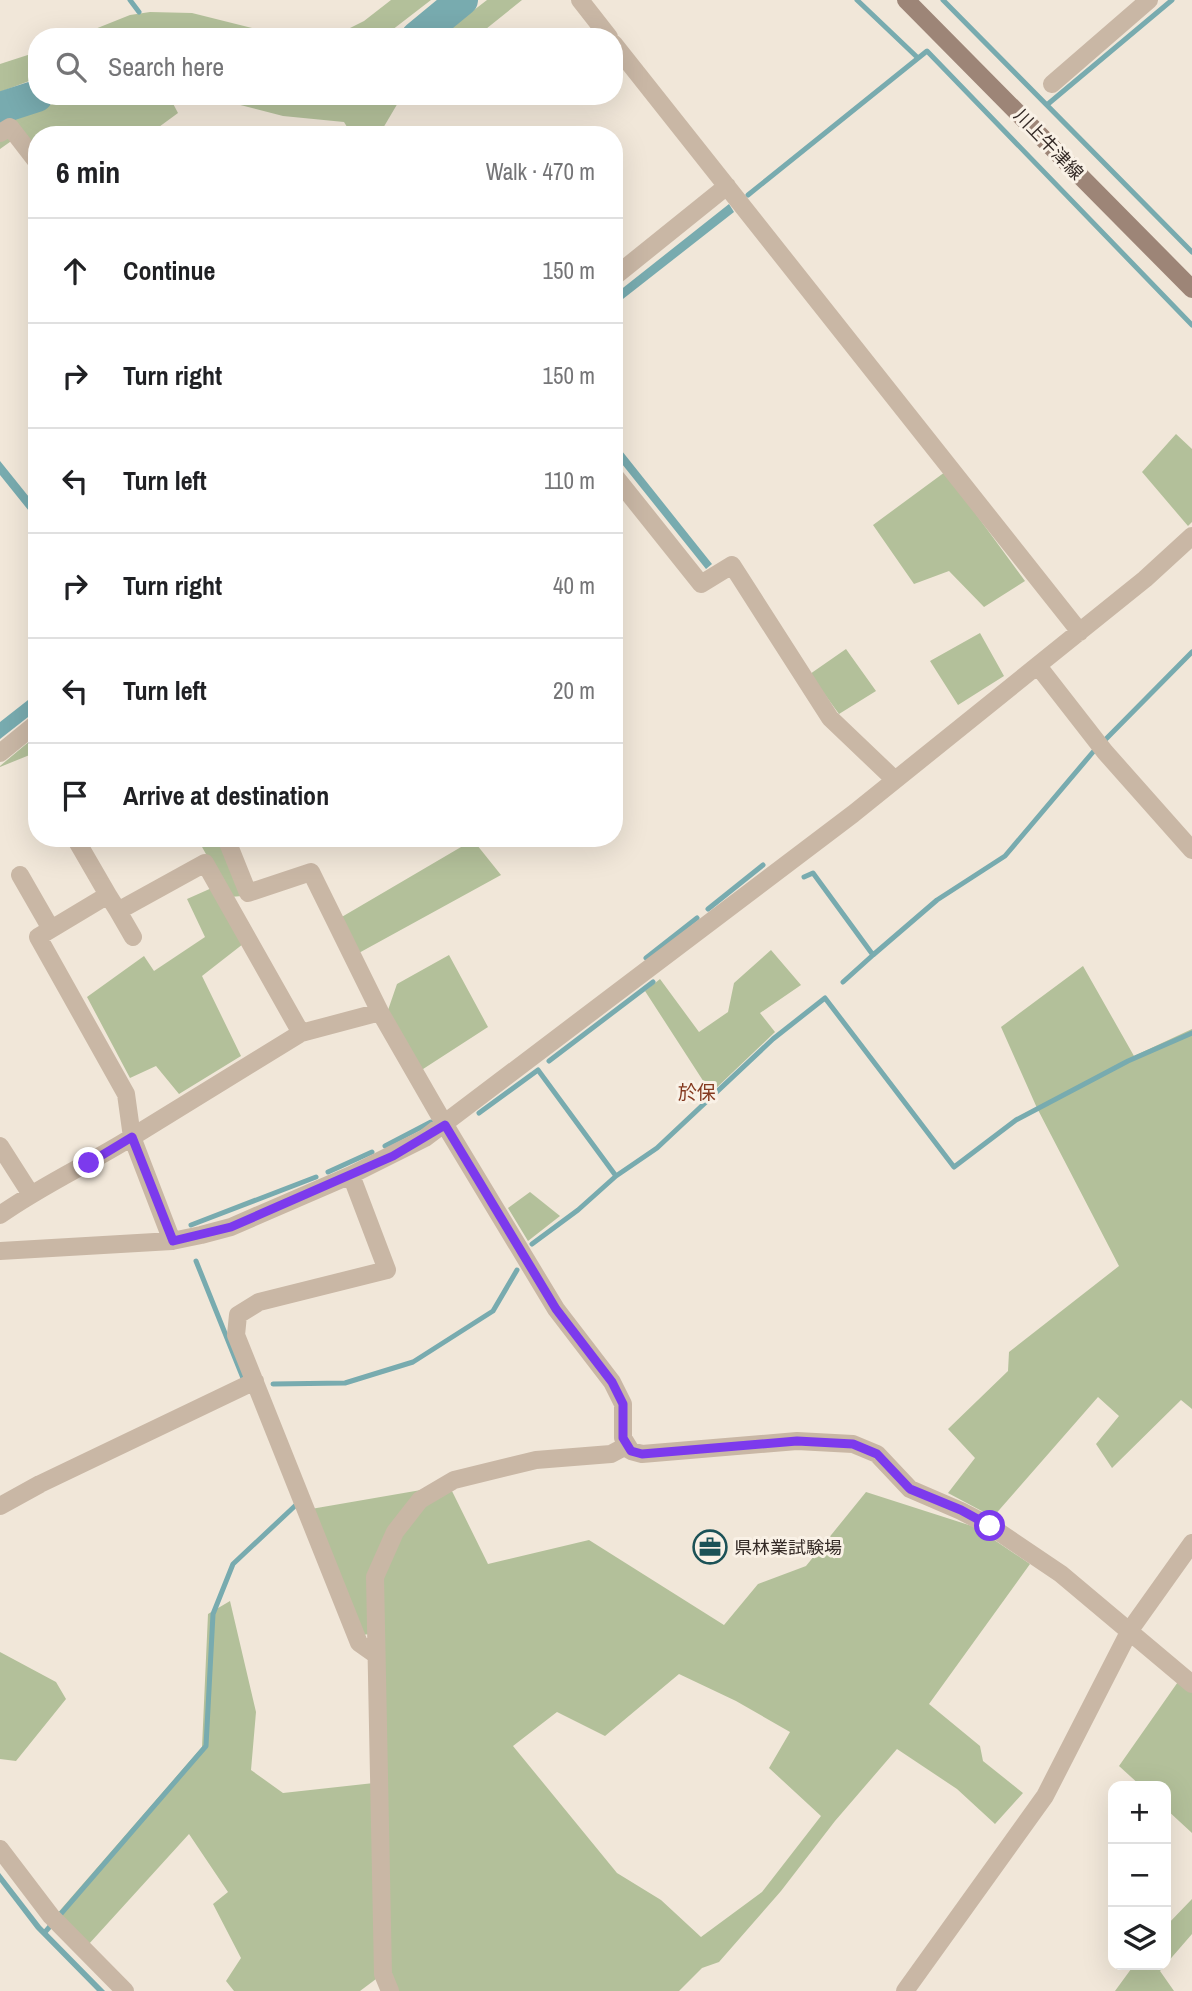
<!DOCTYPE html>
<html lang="en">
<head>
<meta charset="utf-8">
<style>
  body { margin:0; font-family:"Archivo Narrow","Noto Sans JP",sans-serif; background:#f6f6f6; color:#202124 }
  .controls { position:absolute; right:21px; bottom:21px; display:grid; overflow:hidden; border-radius:14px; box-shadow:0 7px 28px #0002 }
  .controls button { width:63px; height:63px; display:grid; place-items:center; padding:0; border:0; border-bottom:2px solid #e0e0e0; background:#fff; color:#202124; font:35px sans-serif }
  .stop { position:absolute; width:21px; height:21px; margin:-16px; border:5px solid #7c3aed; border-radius:50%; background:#fff }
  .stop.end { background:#7c3aed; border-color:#fff; box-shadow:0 2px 7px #0008 }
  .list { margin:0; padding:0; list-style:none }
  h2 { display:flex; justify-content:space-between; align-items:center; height:91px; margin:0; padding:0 28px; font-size:30px }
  h2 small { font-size:23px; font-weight:400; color:#757577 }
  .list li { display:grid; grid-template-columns:46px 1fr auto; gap:21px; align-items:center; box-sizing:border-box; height:105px; padding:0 28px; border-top:2px solid #e0e0e0 }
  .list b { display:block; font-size:26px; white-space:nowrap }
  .list em { font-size:23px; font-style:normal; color:#757577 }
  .icon { flex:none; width:38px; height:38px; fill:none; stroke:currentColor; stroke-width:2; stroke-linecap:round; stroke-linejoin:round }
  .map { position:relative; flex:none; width:1192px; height:1991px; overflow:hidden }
  .search { position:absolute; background:#fff; box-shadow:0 7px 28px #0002; left:28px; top:28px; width:595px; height:77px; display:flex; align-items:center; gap:18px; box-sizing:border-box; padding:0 24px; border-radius:28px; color:#757577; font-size:26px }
  .panel { position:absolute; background:#fff; box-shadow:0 7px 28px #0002; left:28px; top:126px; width:595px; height:721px; border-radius:28px }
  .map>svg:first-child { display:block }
  .green { fill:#b3c09a; fill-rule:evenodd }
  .water { fill:#78abaf }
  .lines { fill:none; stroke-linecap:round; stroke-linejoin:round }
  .stream { stroke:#78abaf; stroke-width:5 }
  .river { stroke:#78abaf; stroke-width:32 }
  .street { stroke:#c9b7a5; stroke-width:18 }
  .secondary { stroke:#9d8577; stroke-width:18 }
  .route { stroke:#7c3aed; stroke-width:9 }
  .labels { text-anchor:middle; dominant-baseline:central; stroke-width:6; stroke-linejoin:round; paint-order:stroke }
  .street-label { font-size:18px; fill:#352b27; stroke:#f9f1e6 }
  .poi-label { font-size:18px; fill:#352b27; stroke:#f9f1e6; text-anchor:start }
  .neighbourhood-label { font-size:19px; fill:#84391f; stroke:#f9f1e6 }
</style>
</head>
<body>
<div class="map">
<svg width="1192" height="1991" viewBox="0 0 1192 1991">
  <rect width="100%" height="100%" fill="#f1e7d9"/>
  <path class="green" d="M391 0H431L383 37H289L336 35 364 21Z
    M487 0H522L476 37H439Z
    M150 12 192 13 288 37H75L130 15Z
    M37 52V78L0 92V64Z
    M72 96H169L178 113 148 135H37V148L24 132 0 149V125Z
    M205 96H402L379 135H352L344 122 283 116Z
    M1176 434 1192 449V522L1188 526 1142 472Z
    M945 472 1025 581 984 607 949 571 914 584 873 525Z
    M980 633 1004 676 958 705 930 661Z
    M846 649 876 691 839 714 810 674Z
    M37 735V752L0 767V766Z
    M197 838H219L242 896 230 897Z
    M473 840 501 875 357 954 340 918Z
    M214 887 243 944 202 976 241 1056 179 1094 156 1066 130 1078 87 997 144 956 154 971 205 937 187 899Z
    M771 950 801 985 760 1013 775 1032 711 1093 645 991 660 979 699 1032 728 1012 734 983Z
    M449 955 488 1027 420 1071 387 1013 397 984Z
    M1083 966 1134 1056 1192 1029V1409L1181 1400 1112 1468 1096 1444 1119 1416 1098 1397 993 1517 948 1493 975 1458 948 1429 1008 1371 1009 1352 1119 1266 1037 1108 1001 1027Z
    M530 1192 560 1216 528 1241 508 1208Z
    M450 1487 488 1564 589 1540 724 1625 758 1584 806 1566 866 1492 975 1527 1030 1564 929 1704 980 1746 983 1761 1023 1793 995 1824 957 1789 897 1749 835 1821 781 1891 719 1962 702 1968 679 1991H394L389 1976 382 1577C402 1530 408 1517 450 1487ZM679 1674 736 1701 790 1732 769 1768 821 1816 762 1892 701 1937 661 1900 617 1873 513 1746 557 1712 605 1736Z
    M421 1490 391 1529 370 1634 362 1635 311 1509Z
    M230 1601 256 1712 251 1770 283 1793 374 1783 380 1976 360 1991H234L226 1981 241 1958 213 1904 228 1892 189 1834 88 1945 56 1915 202 1747 208 1614Z
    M0 1652 56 1682 66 1699 16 1761 0 1759Z
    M1180 1679 1192 1691V1833L1166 1809V1786H1141L1119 1766Z
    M1192 1899V1934L1166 1964V1926Z
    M1134 1965H1165L1160 1971 1174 1991H1115Z"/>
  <path class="water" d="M729 204 734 212 614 306V295Z
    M614 441 712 564 706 569 614 454Z
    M0 461 37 507V521L0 475Z
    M37 693V710L0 739V722Z
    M0 1873 41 1926 105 1991H97L36 1929 0 1882Z"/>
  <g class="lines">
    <path class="stream" d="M130 0 139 12
      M857 0 918 58
      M943 0 1192 252
      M1048 104 1172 0
      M748 195 927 51 1192 325
      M1105 740 1192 652
      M804 877 813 873 873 955 937 900 1005 856 1093 752
      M708 909 763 865
      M646 958 697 918
      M843 982 873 955
      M549 1061 653 982
      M479 1113 538 1070 616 1176
      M385 1146 431 1122
      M328 1172 372 1152
      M191 1225 316 1177
      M532 1244 578 1210 616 1176 657 1148 773 1039 825 998 954 1167 1016 1120 1128 1061 1192 1033
      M196 1261 243 1378
      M273 1384 345 1383 413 1362 493 1311 517 1270
      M46 1931 206 1746 213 1614 233 1564 297 1504 296 1501"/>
    <path class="river" d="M417 37 462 0
      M0 108 37 96"/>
    <path class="street" d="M580 0 609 37
      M614 44 1080 632
      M1052 84 1149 0
      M0 133 10 127 37 162
      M614 277 727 186
      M614 475 701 584 732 565 830 718 895 780
      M1038 666 1105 752 1192 850
      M0 753 37 723
      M75 838 108 895
      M226 838 248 893 311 872 380 1012
      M20 875 51 929
      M118 911 133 937
      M0 1146 30 1193
      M351 1175 387 1270 259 1302 238 1315 236 1335 359 1643 376 1655
      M0 1215C42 1185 89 1164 132 1137L126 1094 38 937 108 895 118 911 205 863 301 1033
      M172 1241 132 1137 301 1033 380 1012 445 1125 556 1309 612 1382 623 1404V1438L631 1451 642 1454 797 1441 853 1444 877 1454 910 1489 961 1511 990 1526 1061 1574 1192 1684
      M0 1251 172 1241 201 1235 231 1227 351 1175 425 1138 853 814 1145 579 1192 536
      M0 1506 40 1484 255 1381
      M0 1849 51 1916 125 1991
      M390 1991 383 1974 375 1577 395 1532 420 1500 454 1480 536 1460 611 1454 626 1446
      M905 1991 1045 1796 1130 1630 1192 1543"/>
    <path class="secondary" d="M906 0 1192 289"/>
  </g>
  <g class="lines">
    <path class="route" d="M89 1163 132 1137 173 1241 231 1227 393 1156 445 1125 556 1309 612 1382 623 1404V1438L631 1451 642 1454 797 1441 853 1444 877 1454 910 1489 961 1510 990 1526"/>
  </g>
  <defs>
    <symbol id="office-ring" viewBox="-11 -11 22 22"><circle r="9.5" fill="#f9f1e6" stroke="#1c5257" stroke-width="1.5"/><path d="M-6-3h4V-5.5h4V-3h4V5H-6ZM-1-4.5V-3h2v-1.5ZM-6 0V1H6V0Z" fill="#1c5257"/></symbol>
  </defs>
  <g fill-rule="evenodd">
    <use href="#office-ring" x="691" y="1528" width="38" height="38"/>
  </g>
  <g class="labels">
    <g class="street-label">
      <text transform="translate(1049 144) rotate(46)">川上牛津線</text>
    </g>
    <g class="poi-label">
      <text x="734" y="1547">県林業試験場</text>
    </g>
    <g class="neighbourhood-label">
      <text x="697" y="1092">於保</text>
    </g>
  </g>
</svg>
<div class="controls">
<button>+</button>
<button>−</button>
<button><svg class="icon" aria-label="layers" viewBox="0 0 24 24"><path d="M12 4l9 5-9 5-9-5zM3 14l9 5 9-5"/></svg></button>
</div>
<div class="stop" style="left:990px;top:1526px"></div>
<div class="stop end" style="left:89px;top:1163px"></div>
<div class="search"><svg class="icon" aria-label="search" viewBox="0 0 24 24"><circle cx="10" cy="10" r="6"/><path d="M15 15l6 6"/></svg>Search here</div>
<section class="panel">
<h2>6 min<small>Walk · 470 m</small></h2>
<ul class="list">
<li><svg class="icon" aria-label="ahead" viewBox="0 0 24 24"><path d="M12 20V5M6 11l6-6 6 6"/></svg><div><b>Continue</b></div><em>150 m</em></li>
<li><svg class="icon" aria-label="right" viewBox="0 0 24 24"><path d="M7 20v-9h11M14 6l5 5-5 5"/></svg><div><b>Turn right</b></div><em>150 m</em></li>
<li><svg class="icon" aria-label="left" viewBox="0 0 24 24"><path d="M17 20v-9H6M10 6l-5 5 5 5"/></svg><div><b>Turn left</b></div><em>110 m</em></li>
<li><svg class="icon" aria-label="right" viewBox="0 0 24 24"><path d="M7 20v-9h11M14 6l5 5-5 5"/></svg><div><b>Turn right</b></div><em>40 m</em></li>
<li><svg class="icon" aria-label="left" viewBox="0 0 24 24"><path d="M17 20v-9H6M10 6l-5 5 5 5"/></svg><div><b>Turn left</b></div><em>20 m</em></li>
<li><svg class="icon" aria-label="arrive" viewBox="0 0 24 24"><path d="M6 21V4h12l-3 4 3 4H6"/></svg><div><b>Arrive at destination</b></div></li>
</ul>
</section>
</div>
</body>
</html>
